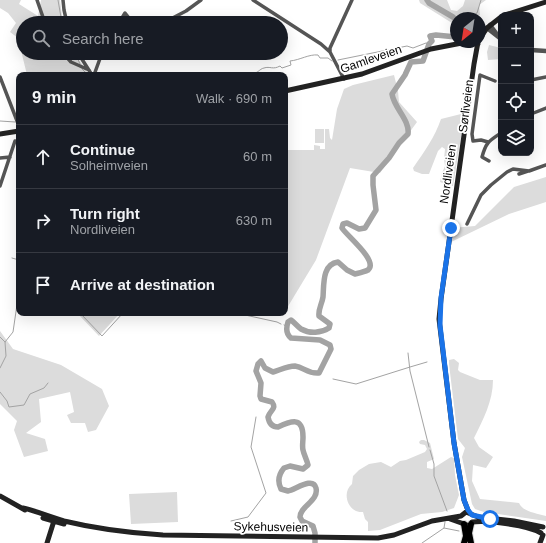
<!DOCTYPE html>
<html lang="en">
<head>
<meta charset="utf-8">
<style>
  body { margin:0; font-family:Arial,sans-serif; background:#242831; color:#f1f3f6 }
  .controls { position:absolute; right:12px; top:12px; display:grid; overflow:hidden; border-radius:8px; box-shadow:0 4px 16px #0002 }
  .controls button { width:36px; height:36px; display:grid; place-items:center; padding:0; border:0; border-bottom:1px solid #363941; background:#171b24; color:#f1f3f6; font:20px sans-serif }
  .compass { position:absolute; left:450px; top:12px; width:36px; height:36px; border-radius:50%; background:#171b24; box-shadow:0 4px 16px #0002; rotate:210deg }
  .stop { position:absolute; width:12px; height:12px; margin:-9px; border:3px solid #1a73e8; border-radius:50%; background:#fff }
  .stop.end { background:#1a73e8; border-color:#fff; box-shadow:0 1px 4px #0008 }
  .list { margin:0; padding:0; list-style:none }
  h2 { display:flex; justify-content:space-between; align-items:center; height:52px; margin:0; padding:0 16px; font-size:17px }
  h2 small { font-size:13px; font-weight:400; color:#9ea1a6 }
  .list li { display:grid; grid-template-columns:26px 1fr auto; gap:12px; align-items:center; box-sizing:border-box; height:64px; padding:0 16px; border-top:1px solid #363941 }
  .list b { display:block; font-size:15px; white-space:nowrap }
  .list p { margin:0; font-size:13px; white-space:nowrap; color:#9ea1a6 }
  .list em { font-size:13px; font-style:normal; color:#9ea1a6 }
  .icon { flex:none; width:22px; height:22px; fill:none; stroke:currentColor; stroke-width:2; stroke-linecap:round; stroke-linejoin:round }
  .map { position:relative; flex:none; width:546px; height:543px; overflow:hidden }
  .search { position:absolute; background:#171b24; box-shadow:0 4px 16px #0002; left:16px; top:16px; width:272px; height:44px; display:flex; align-items:center; gap:10px; box-sizing:border-box; padding:0 14px; border-radius:22px; color:#9ea1a6; font-size:15px }
  .panel { position:absolute; background:#171b24; box-shadow:0 4px 16px #0002; left:16px; top:72px; width:272px; height:244px; border-radius:8px }
  .map>svg:first-child { display:block }
  .green { fill:#dcdcdc }
  .lines { fill:none; stroke-linecap:round; stroke-linejoin:round }
  .stream { stroke:#a3a3a3; stroke-width:1 }
  .river { stroke:#a3a3a3; stroke-width:5.5 }
  .motorway-casing { stroke:#dbdbdb; stroke-width:8 }
  .minor { stroke:#555; stroke-width:3.5 }
  .tertiary { stroke:#555; stroke-width:4.5 }
  .secondary { stroke:#222; stroke-width:5 }
  .motorway { stroke:#000; stroke-width:6 }
  .route { stroke:#1a73e8; stroke-width:5 }
  .labels { text-anchor:middle; dominant-baseline:central; stroke-width:3.5; stroke-linejoin:round; paint-order:stroke }
  .street-label { font-size:12px; fill:#000; stroke:#fff }
</style>
</head>
<body>
<div class="map">
<svg width="546" height="543" viewBox="0 0 546 543">
  <rect width="100%" height="100%" fill="#fff"/>
  <path class="green" d="M0 0H21L19 4 38 16 41 0H60L62 16 65 23H23V53H68L69 58 79 60 89 75H27L18 38 10 32 16 23 8 13 0 8Z
    M419 0H447L451 10 457 11 463 6 465 0H486L479 5 480 15 476 18H456V24L452 23 420 3Z
    M489 45 501 48V59L488 60 487 52Z
    M394 75 398 91 399 102 417 122 380 173 350 168 316 260 287 308 285 307V190H286L287 150H314V145L320 146V149H325V129H329L330 138 332 140 337 109 344 89 353 85Z
    M461 114 463 125 453 186H452L450 181H448L446 184 440 182 442 173 445 166 444 159 445 149 442 147 438 151 429 174H422L414 171 413 168C424 152 435 137 441 119Z
    M315 129H324V143H315Z
    M546 177V202L509 214 449 243 451 228 475 226 514 187Z
    M77 313H120L99 336Z
    M0 331 13 349 61 365 102 389 109 406 96 430 88 432 85 423H71L67 415 74 412 70 392 39 399 41 422 26 433 45 439 48 451 24 457 14 430 17 421 0 404Z
    M454 359 459 363 458 370 460 372 480 380H493C493 401 483 420 474 438L479 447 493 457 486 468 473 465 472 481 480 499 519 503C523 512 536 513 546 516V521L484 512 475 509 472 504 462 457 465 448 458 439 449 364V360Z
    M421 440H424L430 443 434 459 427 462V468L432 469 451 457 454 458 455 475 459 495 454 508 442 512 421 514 380 530 368 531V522L365 519 363 512C361 512 358 512 356 511 346 506 343 491 352 484L353 476 359 470 369 464 381 462 391 467 400 461 406 460 425 452 427 449 425 445 420 444 419 442Z
    M177 492 178 522 131 524 129 494Z"/>
  <g class="lines">
    <path class="stream" d="M58 0 62 23
      M468 18 477 13 481 0
      M67 53 68 56 77 57 80 64
      M338 60 407 46 413 48 426 43 429 44
      M82 69 88 75
      M250 75 252 73C258 74 259 69 264 68 270 66 273 70 280 66L282 68 291 65 290 61C300 60 309 54 318 55L320 58H328L332 61
      M0 121 15 122
      M12 258 19 260
      M80 313 102 336 123 313
      M236 313 277 322 281 324
      M284 325 286 326
      M0 337 5 342
      M408 353 410 371 429 447
      M0 368 6 356 5 342 13 332 19 291
      M333 379 356 384 410 367 427 362
      M0 392 7 401 9 407 24 405 30 394 44 388 48 383
      M430 450 434 464V476L447 511
      M231 521 248 517 266 493 251 447 256 417
      M444 528 445 522
      M422 543 444 528 459 531"/>
    <path class="river" d="M427 0 429 3 453 17 456 20
      M315 543V533L313 526 302 521 300 517C300 506 319 501 316 488 313 476 295 490 288 491L281 489C277 481 279 474 284 468L290 466 303 469 308 465C307 460 304 455 303 450 302 446 303 442 303 437 303 416 291 421 278 427 272 427 269 423 268 417 270 410 277 409 272 402L261 399 260 396 261 383 256 371 258 364 261 361 265 368 273 372C280 370 287 366 295 366 304 367 307 374 319 373L331 349 330 345 320 340 291 338C286 334 286 328 288 322L291 320C295 323 297 326 301 329 310 334 321 333 329 328L330 324 319 316C318 309 322 304 323 297 324 285 322 264 338 262L347 270 355 274C359 273 364 272 368 270 379 261 346 235 342 228L343 224 347 223 359 229 365 228 376 210 373 185V176L389 158 399 143 408 134C410 120 394 108 392 94L405 75 411 62 423 61 429 44 432 41 430 36 436 35 456 37"/>
    <defs>
      <path id="motorway" d="M471 524 469 533 471 543
        M464 543 466 536 464 524"/>
    </defs>
    <use href="#motorway" class="motorway-casing"/>
    <path class="minor" d="M37 0 45 23
      M63 0 64 10 67 23
      M253 0 321 44 330 52
      M119 23 125 13 129 18 139 23
      M163 23 186 11 201 0
      M63 53 71 62 89 70
      M78 53 92 75
      M94 75 102 53
      M0 77 19 126
      M344 79 330 52V48L352 0
      M531 80 546 77
      M531 114 546 108
      M488 142 481 140 473 141 472 134 480 75 495 81
      M0 158 10 157
      M489 161 482 157C486 142 489 141 501 133
      M519 174 528 171
      M0 186 15 141
      M467 224 481 195 491 185 507 172 513 169 529 171 546 165"/>
    <path class="tertiary" d="M490 25 499 37
      M487 28 501 39
      M531 50 546 51"/>
    <path class="secondary" d="M505 15 546 2
      M480 38 487 28 501 17
      M285 91 362 74 431 49 467 42 478 44
      M0 134 19 131
      M0 496 25 510
      M23 508C37 511 50 517 64 521 97 529 129 533 163 535L378 538 394 535 432 521 461 516 466 512 478 517 514 521 543 527
      M469 513 464 500 454 443 439 319 441 299 474 64 478 42
      M43 518 64 524
      M450 519 467 525
      M472 522C487 520 528 525 541 533
      M47 543 53 524V519
      M540 543 543 535"/>
    <use href="#motorway" class="motorway"/>
  </g>
  <g class="lines">
    <path class="route" d="M451 228 441 298 440 325 454 443 464 500 468 510 472 515 490 519"/>
  </g>
  <g class="labels">
    <g class="street-label">
      <text transform="translate(371 59) rotate(-19)">Gamleveien</text>
      <text transform="translate(466 106) rotate(-83)">Sørliveien</text>
      <text transform="translate(448 174) rotate(-82)">Nordliveien</text>
      <text transform="translate(271 527) rotate(1)">Sykehusveien</text>
    </g>
  </g>
</svg>
<div class="controls">
<button>+</button>
<button>−</button>
<button><svg class="icon" aria-label="locate" viewBox="0 0 24 24"><circle cx="12" cy="12" r="6"/><path d="M12 2v4M12 18v4M2 12h4M18 12h4"/></svg></button>
<button><svg class="icon" aria-label="layers" viewBox="0 0 24 24"><path d="M12 4l9 5-9 5-9-5zM3 14l9 5 9-5"/></svg></button>
</div>
<svg class="compass" viewBox="-18 -18 36 36"><path d="M0-13l5 13h-10z" fill="#e53935"/><path d="M0 13l5-13h-10z" fill="#9ea1a6"/></svg>
<div class="stop" style="left:490px;top:519px"></div>
<div class="stop end" style="left:451px;top:228px"></div>
<div class="search"><svg class="icon" aria-label="search" viewBox="0 0 24 24"><circle cx="10" cy="10" r="6"/><path d="M15 15l6 6"/></svg>Search here</div>
<section class="panel">
<h2>9 min<small>Walk · 690 m</small></h2>
<ul class="list">
<li><svg class="icon" aria-label="ahead" viewBox="0 0 24 24"><path d="M12 20V5M6 11l6-6 6 6"/></svg><div><b>Continue</b><p>Solheimveien</p></div><em>60 m</em></li>
<li><svg class="icon" aria-label="right" viewBox="0 0 24 24"><path d="M7 20v-9h11M14 6l5 5-5 5"/></svg><div><b>Turn right</b><p>Nordliveien</p></div><em>630 m</em></li>
<li><svg class="icon" aria-label="arrive" viewBox="0 0 24 24"><path d="M6 21V4h12l-3 4 3 4H6"/></svg><div><b>Arrive at destination</b></div></li>
</ul>
</section>
</div>
</body>
</html>
